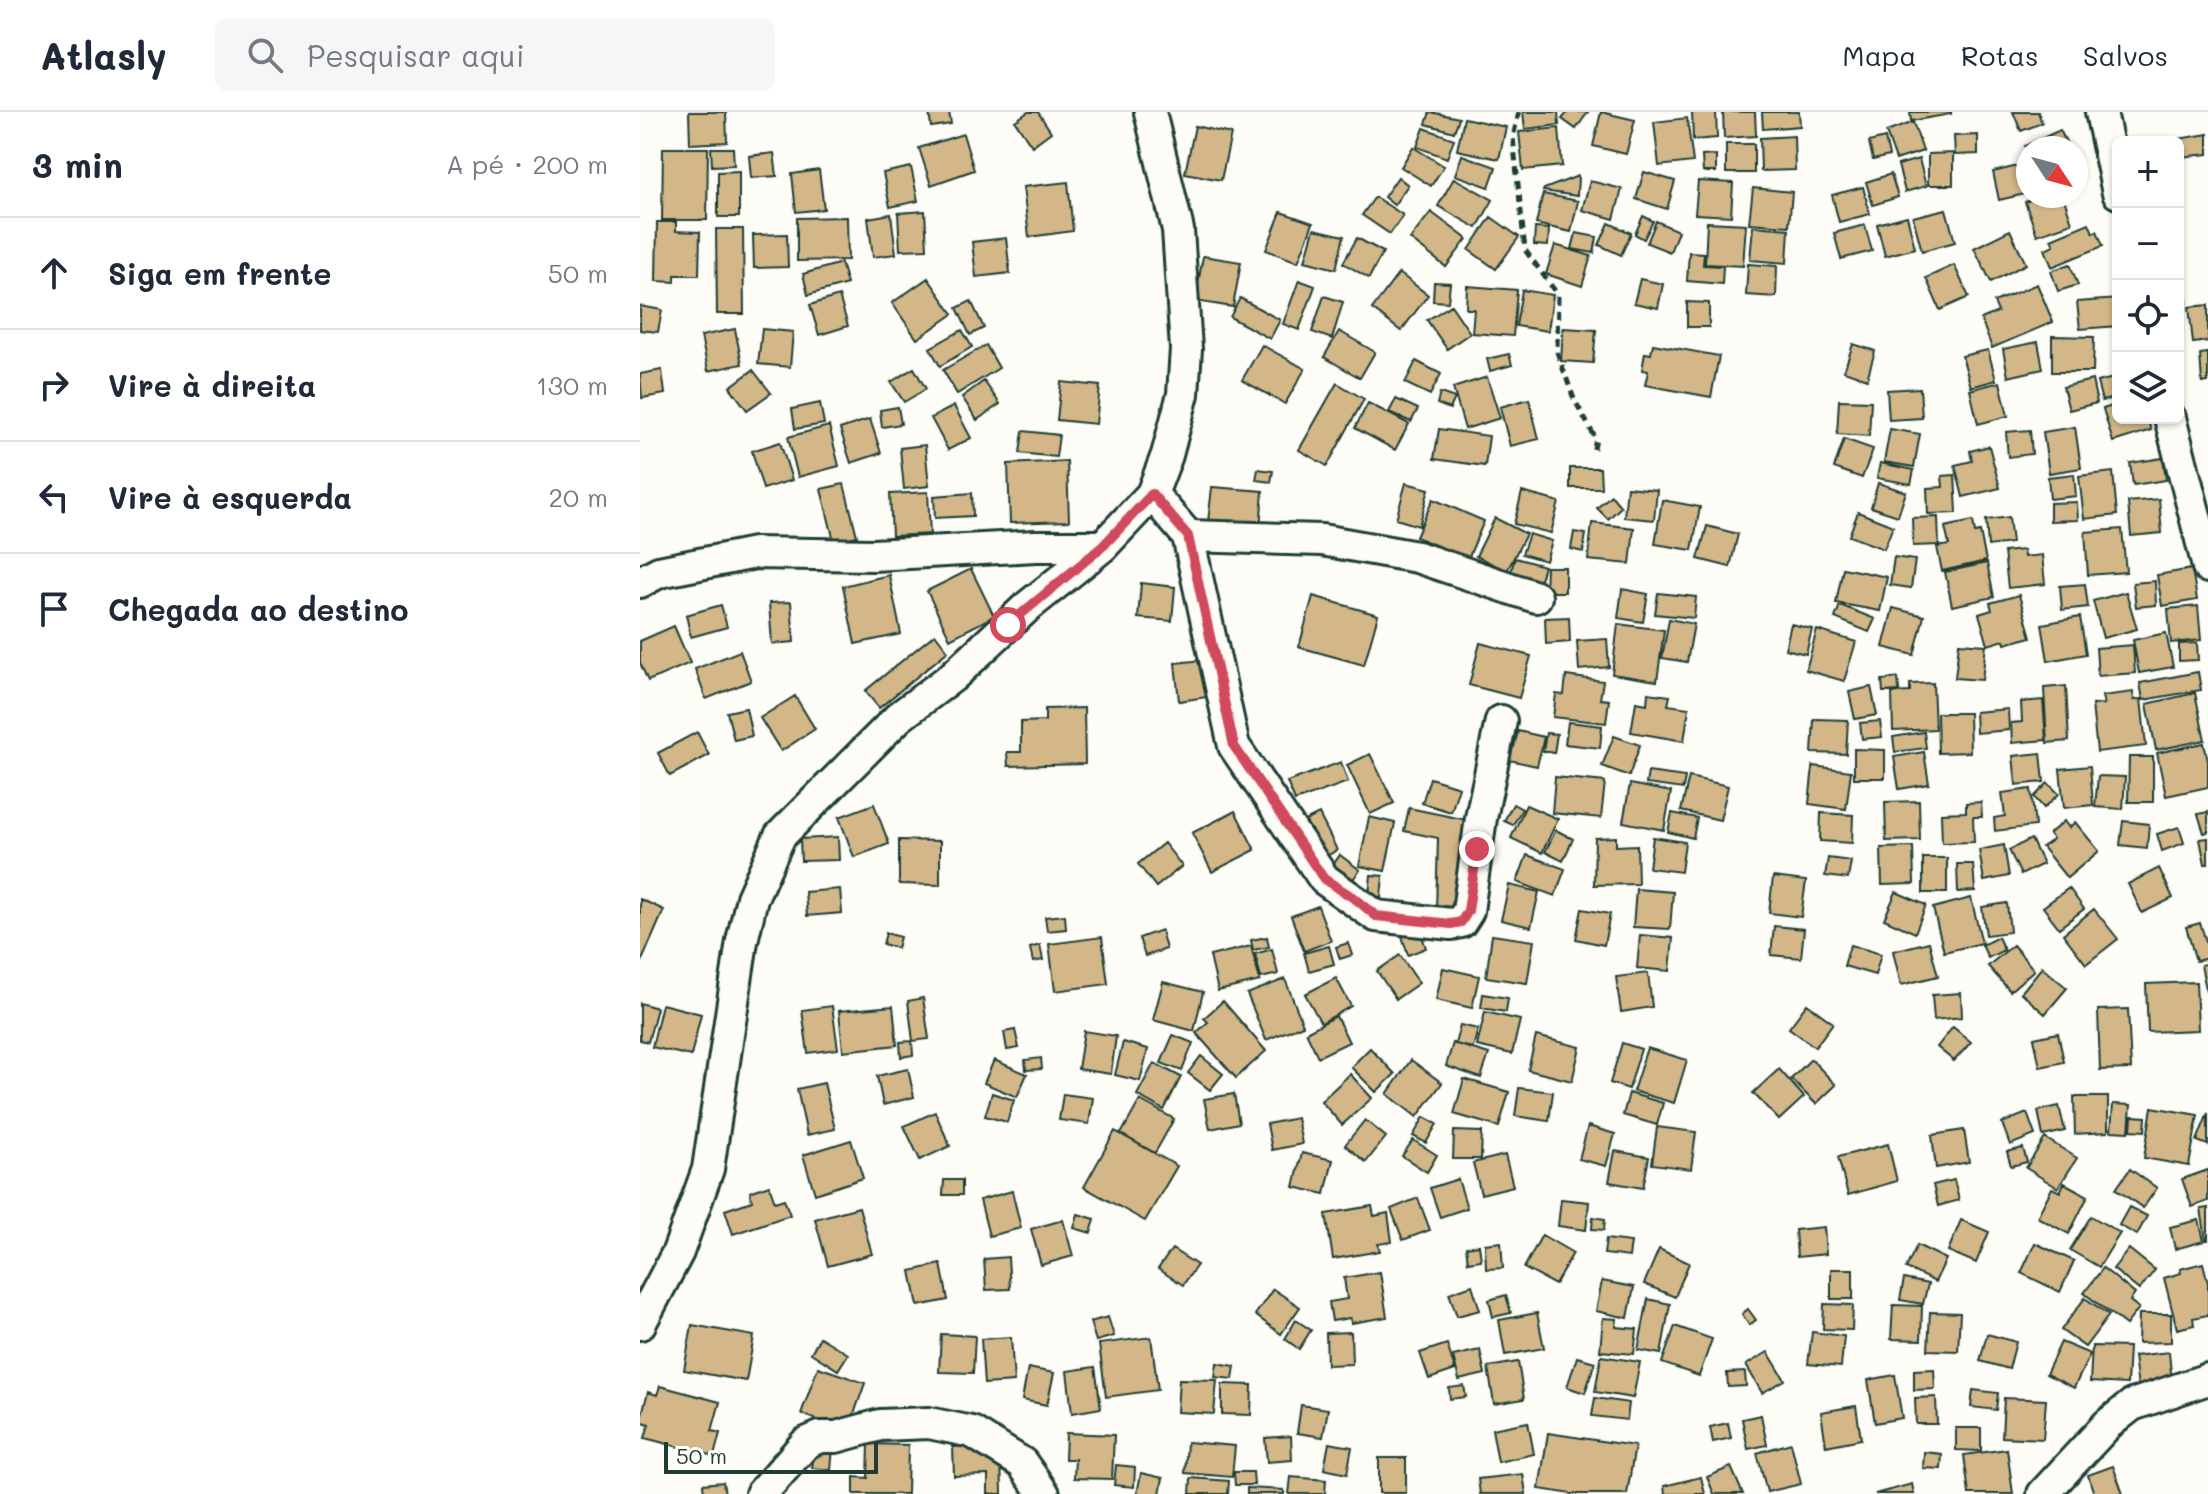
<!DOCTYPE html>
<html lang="pt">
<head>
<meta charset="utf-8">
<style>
  body { margin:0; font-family:Mali,sans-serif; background:#f6f6f7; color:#1f2937 }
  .controls { position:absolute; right:24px; top:24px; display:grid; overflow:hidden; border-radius:12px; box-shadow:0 2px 6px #0004 }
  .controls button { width:72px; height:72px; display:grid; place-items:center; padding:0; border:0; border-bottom:2px solid #e0e1e3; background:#fff; color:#1f2937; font:40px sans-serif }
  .compass { position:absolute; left:1376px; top:24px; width:72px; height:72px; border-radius:50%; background:#fff; box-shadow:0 2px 6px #0004; rotate:126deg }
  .scale { position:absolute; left:24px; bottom:20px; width:214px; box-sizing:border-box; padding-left:8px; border:4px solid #1f3d34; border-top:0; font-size:22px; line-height:28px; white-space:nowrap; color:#1f3d34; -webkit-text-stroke:6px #fdfcf7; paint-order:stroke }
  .stop { position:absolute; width:24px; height:24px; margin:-18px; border:6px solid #d1495b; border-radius:50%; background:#fff }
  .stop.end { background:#d1495b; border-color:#fff; box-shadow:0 2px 8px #0008 }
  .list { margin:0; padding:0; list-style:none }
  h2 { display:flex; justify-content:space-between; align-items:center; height:104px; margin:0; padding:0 32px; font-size:34px }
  h2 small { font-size:26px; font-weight:400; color:#747a83 }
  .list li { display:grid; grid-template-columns:52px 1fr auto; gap:24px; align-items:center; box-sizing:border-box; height:112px; padding:0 32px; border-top:2px solid #e0e1e3 }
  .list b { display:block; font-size:30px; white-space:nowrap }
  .list em { font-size:26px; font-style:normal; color:#747a83 }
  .icon { flex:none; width:44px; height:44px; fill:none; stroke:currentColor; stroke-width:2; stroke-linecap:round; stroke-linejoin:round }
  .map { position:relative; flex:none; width:1568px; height:1382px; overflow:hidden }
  header { display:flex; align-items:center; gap:48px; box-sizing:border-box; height:112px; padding:0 40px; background:#fff; border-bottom:2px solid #e0e1e3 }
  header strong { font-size:38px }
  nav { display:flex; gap:44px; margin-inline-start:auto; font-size:28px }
  .search { width:560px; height:72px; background:#f6f6f7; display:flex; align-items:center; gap:20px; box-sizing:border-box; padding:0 28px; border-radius:12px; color:#747a83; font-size:30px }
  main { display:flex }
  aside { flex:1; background:#fff }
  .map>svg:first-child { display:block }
  .building { fill:#d3b788; stroke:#1f3d34; stroke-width:2 }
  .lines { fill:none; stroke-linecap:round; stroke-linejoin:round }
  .minor-casing { stroke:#1f3d34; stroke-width:36 }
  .path { stroke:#1f3d34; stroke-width:5; stroke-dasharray:8 6; stroke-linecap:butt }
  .minor { stroke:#fdfcf7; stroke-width:30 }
  .route { stroke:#d1495b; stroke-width:10 }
</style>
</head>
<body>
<header>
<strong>Atlasly</strong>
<div class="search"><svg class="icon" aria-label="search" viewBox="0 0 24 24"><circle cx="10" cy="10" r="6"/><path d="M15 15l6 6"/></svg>Pesquisar aqui</div>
<nav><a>Mapa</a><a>Rotas</a><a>Salvos</a></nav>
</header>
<main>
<aside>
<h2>3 min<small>A pé · 200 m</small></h2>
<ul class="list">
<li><svg class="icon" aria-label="ahead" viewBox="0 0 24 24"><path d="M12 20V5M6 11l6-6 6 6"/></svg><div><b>Siga em frente</b></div><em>50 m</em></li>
<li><svg class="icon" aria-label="right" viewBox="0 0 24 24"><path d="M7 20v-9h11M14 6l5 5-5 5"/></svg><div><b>Vire à direita</b></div><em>130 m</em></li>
<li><svg class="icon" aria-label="left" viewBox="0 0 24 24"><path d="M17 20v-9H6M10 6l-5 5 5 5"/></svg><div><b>Vire à esquerda</b></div><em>20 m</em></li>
<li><svg class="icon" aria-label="arrive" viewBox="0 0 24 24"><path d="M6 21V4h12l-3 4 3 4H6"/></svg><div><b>Chegada ao destino</b></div></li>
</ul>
</aside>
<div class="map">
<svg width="1568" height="1382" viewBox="0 0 1568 1382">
  <rect width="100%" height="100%" fill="#fdfcf7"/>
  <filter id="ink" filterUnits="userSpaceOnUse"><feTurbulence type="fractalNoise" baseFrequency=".0125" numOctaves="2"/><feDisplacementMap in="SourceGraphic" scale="16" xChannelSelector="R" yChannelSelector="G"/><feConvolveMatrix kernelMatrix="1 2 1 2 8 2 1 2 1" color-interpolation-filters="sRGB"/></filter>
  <g filter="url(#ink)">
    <path class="building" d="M49 0H86L87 30 50 32Z
      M289 0H309L311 12 291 15Z
      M388 0H398L411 20 392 34 375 9Z
      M790 0 819 6 814 20 786 12Z
      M883 0H918L919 13 885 17Z
      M928 0H948L936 17 922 7Z
      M961 0 995 8 986 42 953 34Z
      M1052 0H1076L1077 26 1053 28Z
      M1083 0H1115L1116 24 1084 26Z
      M1122 0H1159L1160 14 1123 17Z
      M1270 0H1311V2L1271 9Z
      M1373 0H1398L1402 11 1381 19Z
      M824 6 866 15 859 47 817 38Z
      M1047 6 1053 50 1019 54 1014 10Z
      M1273 10 1283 39 1256 48 1246 20Z
      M555 14 591 22 581 68 545 61Z
      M784 16 814 27 807 46 777 35Z
      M919 16 922 54 883 58 879 20Z
      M1420 18 1429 36H1388V39L1385 34Z
      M323 22 334 58 291 73 279 36Z
      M1568 22V42L1541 45 1538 27Z
      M1338 23V42L1315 43 1314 24Z
      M1154 24 1155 58 1121 59 1120 26Z
      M1245 26 1249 44 1233 48 1229 30Z
      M1086 32H1114V61H1086Z
      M773 35 804 54 791 74 761 55Z
      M23 36H68L67 108H22Z
      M71 36H93L94 53 72 54Z
      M134 41 137 64 111 66 109 44Z
      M1313 41V73H1288V42Z
      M822 43 856 55 849 75 815 63Z
      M1076 43V60H1063L1062 44Z
      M1279 47 1286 74 1265 80 1258 53Z
      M1378 54 1385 82 1359 88 1353 60Z
      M271 55 278 89 250 95 243 61Z
      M179 58 184 97 156 100 152 62Z
      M99 59V105H78V60Z
      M1004 60 1035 69 1027 97 996 87Z
      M1251 62 1258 85 1233 93 1226 70Z
      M938 64 937 84 903 79 904 77Z
      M758 65 768 73 754 93 744 85Z
      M814 66 853 88 837 116 798 94Z
      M950 69 982 77 974 107 942 98Z
      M1058 69 1093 71 1091 104 1055 102Z
      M428 70 433 119 389 125 383 75Z
      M1223 75 1230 102 1199 110 1192 83Z
      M1113 76 1152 80 1149 114 1109 111Z
      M903 82 938 89 931 120 896 112Z
      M1400 84H1423L1432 111 1397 123 1385 90Z
      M735 85 763 103 750 122 722 103Z
      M1306 97 1315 130 1282 139 1273 105Z
      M285 99 287 137 260 138 258 101Z
      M641 100 673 111 658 150 626 138Z
      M791 100 827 127 806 155 770 127Z
      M251 102 256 142 233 145 228 106Z
      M1003 104 1013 109 1004 127 995 122Z
      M1267 104 1275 136 1245 144 1237 112Z
      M207 105 208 148 157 149V106Z
      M851 105 879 125 856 157 829 138Z
      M1016 109 1038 119 1030 140 1007 131Z
      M17 110H36V119L60 120 59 163H35V170L16 169Z
      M1067 110 1106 112 1103 154 1065 152Z
      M969 111 991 121 981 143 959 133Z
      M1449 111 1453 121 1457 119 1463 134 1412 155 1405 137 1414 133 1411 127Z
      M1225 113 1232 139 1201 147 1194 121Z
      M1113 114 1149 117 1147 151 1110 148Z
      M895 116 909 117 908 134 894 133Z
      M76 117H103L104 202H77Z
      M674 117 704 124 696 157 665 149Z
      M1370 118 1386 152 1351 170 1334 136Z
      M936 121 957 125 954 141 932 137Z
      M147 122 148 155 114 156 113 123Z
      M366 126 370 161 336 165 332 130Z
      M717 126 743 140 729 166 703 151Z
      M915 133 951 144 942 174 906 162Z
      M1049 140 1064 141 1063 153 1083 154 1082 172 1047 169Z
      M563 144 601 150 593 195 555 189Z
      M201 151 207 172 168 183 163 162Z
      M1108 152 1137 154 1136 185 1106 183Z
      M1430 152 1438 173 1418 179 1411 159Z
      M1314 153 1329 185 1300 198 1286 166Z
      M759 161 788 183 761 219 732 197Z
      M288 166 313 202 277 227 252 191Z
      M1000 167 1023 172 1018 196 994 191Z
      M659 168 675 174 659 218 643 212Z
      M794 170 810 171 808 190 793 189Z
      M1397 172 1413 210 1352 236 1341 207 1358 200 1354 190Z
      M827 174 877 178 873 224 832 221 834 197H826Z
      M882 178 913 183 908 219 876 214Z
      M1545 178 1547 191 1538 193V179Z
      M199 184 208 214 179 223 170 193Z
      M684 184 703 190 692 227 672 220Z
      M600 186 640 208 630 227 590 205Z
      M1478 187V214L1440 217 1437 190Z
      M331 189 344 216 330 223 317 196Z
      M1047 190 1069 191V215H1047Z
      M811 193 830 221 807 237 787 208Z
      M1568 193V229L1553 231 1549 195Z
      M0 194 22 198 18 220 0 218Z
      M923 216 956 218 953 251 921 249Z
      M95 217 102 252 68 259 61 224Z
      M122 217 153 220 150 255 118 252Z
      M322 218 332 235 300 254 290 236Z
      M699 219 735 240 720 266 684 245Z
      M1412 224 1454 225 1453 260H1412Z
      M1398 230 1403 257 1368 265 1363 237Z
      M1013 232 1079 244 1071 285 1005 273 1008 259 1002 258 1005 241 1011 242Z
      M1213 232 1235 239 1227 267 1204 259Z
      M346 233 359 256 317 282 303 258Z
      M622 233 665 257 645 292 602 268Z
      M1348 238 1356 268 1331 275 1322 244Z
      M1568 241V270L1562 271 1560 242Z
      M869 242 872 253 850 259 847 247Z
      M776 249 801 262 790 283 765 271Z
      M274 256 286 277 264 290 251 270Z
      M22 258 25 282 2 286 0 262Z
      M113 258 131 281 107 298 90 275Z
      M847 265 860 306 825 317 813 276Z
      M1478 265V285L1462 289 1457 270Z
      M1452 268 1457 291 1429 298 1423 275Z
      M344 269 360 292 337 308 322 285Z
      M421 270 460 274 456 312 417 308Z
      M1360 270 1368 304 1338 312 1330 278Z
      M697 271 724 287 687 354 659 338Z
      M1280 276 1282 306 1249 308 1247 278Z
      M800 281 815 286 810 297 797 292Z
      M756 287 778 297 771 310 749 300Z
      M889 287 899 327 870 334 860 295Z
      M1199 288 1231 289 1229 324 1197 322Z
      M180 291 184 312 155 317 152 297Z
      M728 291 769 312 755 338 715 316Z
      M1478 292V306H1507L1511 318 1473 330 1463 297Z
      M314 294 331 326 308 338 291 306Z
      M258 295 261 312 242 315 240 298Z
      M230 307 241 341 211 351 200 317Z
      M189 314 199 354 158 365 148 325Z
      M1435 315 1441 356 1409 361 1403 320Z
      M799 317 849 324 845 354 794 347Z
      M1250 317 1280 322 1274 355 1244 350Z
      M1390 318 1392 342 1368 345 1366 320Z
      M383 319 419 323 416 345 380 341Z
      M1204 327 1233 337 1222 366 1194 356Z
      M140 330 152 368 123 377 112 339Z
      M285 333 289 374 264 377 260 336Z
      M1349 334 1360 376 1323 385 1315 353 1332 349 1330 339Z
      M1523 346 1526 368 1493 373 1490 351Z
      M427 349 429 409 370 411 368 352Z
      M1240 351 1274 358 1271 372 1237 366Z
      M930 356H960L961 376H930Z
      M618 357 633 359 631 370 616 368Z
      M1473 360 1477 403 1444 407 1439 364Z
      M1434 362 1436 384 1410 387 1408 365Z
      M1315 363 1317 401 1288 402 1287 376 1303 375 1302 364Z
      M766 371 789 377 779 414 756 407Z
      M1238 371 1266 380 1258 404 1231 395Z
      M204 372 217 424 194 429 181 377Z
      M572 375 623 379 620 416 568 410Z
      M987 375 1017 378 1014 408 984 405Z
      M288 380 290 422 252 424 250 382Z
      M882 380 919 390 911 421 874 412Z
      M332 381 333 404 295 406 294 384Z
      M971 383 981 395 968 407 957 396Z
      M793 387 844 409 828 447 776 425Z
      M1519 387 1522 421 1491 424 1488 390Z
      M1022 388 1060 395 1052 438 1015 432Z
      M1437 390 1438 408 1410 409V391Z
      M1218 400 1253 414 1244 437 1209 424Z
      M1298 405 1299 433 1273 434 1272 406Z
      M1369 405 1372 431 1348 434 1346 408Z
      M855 406 886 422 867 459 836 444Z
      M1333 409 1335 421 1340 420 1346 449 1302 459 1297 435 1309 433 1305 415Z
      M952 411 994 416 990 452 948 448Z
      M1067 414 1098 422 1090 455 1058 447Z
      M1482 417 1486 460 1448 463 1445 420Z
      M934 420 946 422 943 440 931 437Z
      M889 422 912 429 906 449 882 442Z
      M1383 438 1384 445 1402 443 1405 472 1368 476 1364 440Z
      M1254 445 1275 448 1271 476 1250 473Z
      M875 446 904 454 896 482 867 473Z
      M1347 451 1354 485 1312 494 1305 460Z
      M906 455H925V480H905Z
      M1203 456 1247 465 1240 499 1196 491Z
      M331 457 354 504 310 527 287 479Z
      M1552 457 1557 488 1522 494 1517 463Z
      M249 463 261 522 215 532 203 474Z
      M1515 469 1516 493 1496 495 1493 471Z
      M501 471 535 475 532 509 498 506Z
      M1445 472 1448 495 1422 498 1420 474Z
      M982 477 1008 482 1003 510 978 506Z
      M1486 480 1497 517 1463 526 1453 489Z
      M1018 481 1056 485 1054 506 1015 502Z
      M1379 483 1391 525 1365 532 1364 528 1348 533 1339 502 1352 498 1350 491Z
      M673 484 738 503 724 553 659 535Z
      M151 490 154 530 132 532 129 491Z
      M81 493 87 515 51 525 46 503Z
      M1200 493 1235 507 1229 520 1195 506Z
      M1558 494 1561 528 1531 531 1528 497Z
      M1253 496 1284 504 1274 543 1243 535Z
      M929 505 930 530 906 532 905 506Z
      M1440 505 1446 542 1408 549 1402 512Z
      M1029 507 1054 512 1047 550 1022 546Z
      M978 512 1024 518 1017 569 972 562Z
      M1151 512 1172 517 1166 542 1145 537Z
      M34 514 50 551 8 569 0 551V529Z
      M1177 518 1216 530 1204 569 1166 558Z
      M1526 521 1533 555 1499 561 1493 528Z
      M295 522 308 539 239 596 225 579Z
      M967 527 969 555 939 558 937 529Z
      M840 531 891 544 879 586 829 573Z
      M1319 531 1346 533 1342 568 1315 566Z
      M1557 531 1558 548 1539 549V532Z
      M1493 533 1495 561 1458 564 1456 536Z
      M100 539 111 569 66 587 55 557Z
      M563 548 567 585 539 589 535 551Z
      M1558 560 1561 578 1503 588 1500 571Z
      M926 564 963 569 960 587 969 588 966 611 913 605 916 582 924 583Z
      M1258 566 1259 579 1243 580 1242 568Z
      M1293 571 1295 617 1253 619 1252 581 1270 580V572Z
      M1426 574 1429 629 1407 631 1404 576Z
      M1231 575 1237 603 1215 607 1209 580Z
      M1493 580 1494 588 1501 587 1506 634 1457 640 1452 593 1464 592 1462 584Z
      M1008 581 1030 584 1028 593 1049 596 1044 629 991 620 996 590 1007 592Z
      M1555 581 1565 628 1516 638 1507 592Z
      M155 584 175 617 141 639 120 606Z
      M1403 588 1406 628 1372 631 1371 611 1382 610 1381 590Z
      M106 596 112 624 94 628 87 600Z
      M444 596 445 652 368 654 367 640H381V610L405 609V597Z
      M1368 597 1369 618 1336 621 1335 600Z
      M1297 601H1329L1330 640 1298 641Z
      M1174 607 1208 608 1206 642 1172 641Z
      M1240 609 1242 625 1222 627 1220 611Z
      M928 610 962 614 960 636 925 632Z
      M878 619 904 625 897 654 864 647 866 634 874 635Z
      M57 620 69 643 30 664 18 641Z
      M1284 620 1286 636 1255 640 1253 625Z
      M906 621 917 622 914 641 903 639Z
      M974 624 1000 633 989 664 962 654Z
      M1564 631 1568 649V675L1526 684 1517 641Z
      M1214 637 1245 638V666H1214Z
      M1284 640 1289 672 1259 677 1254 645Z
      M1401 641 1404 670 1376 673 1373 644Z
      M730 642 754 691 730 702 707 653Z
      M1489 645H1513V690H1488Z
      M701 650 708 670 655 689 647 670Z
      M1173 654 1211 659 1206 697 1169 692Z
      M1450 654 1453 693 1424 696 1420 657Z
      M1008 660 1045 665 1043 677 1006 672Z
      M1458 664 1485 665 1483 697 1455 695Z
      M915 665 965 670 961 706 912 701Z
      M1049 665 1088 674 1080 708 1041 699Z
      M790 666 819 675 811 700 782 691Z
      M1408 671 1419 682 1404 696 1394 685Z
      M990 672 1031 680 1024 718 983 710Z
      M1391 677 1395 714 1355 719 1354 706 1365 704 1362 681Z
      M1279 689 1280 728 1246 729 1245 690Z
      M1341 690 1342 705H1333L1334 730 1302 731 1301 701 1326 700V691Z
      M234 692 249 732 214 745 199 705Z
      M873 692 882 697 873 713 864 709Z
      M886 693 918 707 902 741 871 726Z
      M769 696 827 708 824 799H796L798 726 764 719Z
      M595 699 615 738 572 760 552 721Z
      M1568 700V720L1564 721 1558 702Z
      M1032 701 1057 706 1053 726 1028 720Z
      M1181 701 1213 703 1212 731 1180 729Z
      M679 702 697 738 681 747 663 710Z
      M729 705 755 711 745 759 719 754Z
      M1424 709 1429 716 1435 710 1459 739 1427 766 1402 735 1413 727 1409 722Z
      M1483 709 1509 712 1507 736 1480 733Z
      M1539 715 1544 731 1522 739 1517 722Z
      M916 718 933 727 923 749 905 740Z
      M198 725 199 748 161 749 160 727Z
      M976 725V734L997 733 998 772 954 773 955 726Z
      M1013 725 1045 730 1041 760 1009 756Z
      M1568 726V752H1565L1560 727Z
      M1391 727 1403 752 1381 763 1369 738Z
      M259 728 300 729V773L259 772Z
      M524 731 542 754 516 775 498 752Z
      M1364 733 1369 764 1344 769 1339 738Z
      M1273 735 1274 772 1242 773 1241 736Z
      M700 743 720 758 708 774 688 760Z
      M887 743 925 757 915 784 877 770Z
      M1188 746 1211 749 1208 767 1185 764Z
      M1283 746H1307V781H1283Z
      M1317 752H1333L1335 779 1318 780Z
      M1519 756 1533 786 1502 801 1488 772Z
      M731 763 743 764 741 785 729 784Z
      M1133 765 1166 769 1161 805 1129 801Z
      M869 773 899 780 891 815 861 808Z
      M1429 776 1444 797 1419 816 1403 795Z
      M200 777 202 801 167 804 165 780Z
      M996 777 1033 780 1030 817 993 815Z
      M1256 780 1286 793 1275 821 1244 807Z
      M1331 786 1342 831 1304 840 1293 796Z
      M0 787 24 798 0 853Z
      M1367 791 1370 820 1346 823 1342 795Z
      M678 794 691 829 664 839 651 804Z
      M942 797 970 802 964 833 936 827Z
      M1454 797 1478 827 1446 852 1423 822Z
      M425 803 426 817 407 819 405 805Z
      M1560 811 1568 835V846L1556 849 1546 815Z
      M1134 814 1164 817 1161 846 1131 843Z
      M779 815 786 836 768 843 761 821Z
      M521 818 526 837 505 844 499 826Z
      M246 821 260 825 257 836 243 832Z
      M852 823 894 829 887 871 846 865Z
      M1000 823 1033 826 1030 859 997 856Z
      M462 825 468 872 415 879 409 832Z
      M627 825 629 835 613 838 611 828Z
      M1358 825 1364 838 1348 846 1342 833Z
      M1289 830 1298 864 1261 873 1253 839Z
      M708 831 712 843 700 847 696 835Z
      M400 833 403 848 393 850 390 836Z
      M1210 833 1241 842 1235 863 1204 854Z
      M1373 833 1394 858 1370 879 1348 854Z
      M611 834 620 869 578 879 570 844Z
      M689 834 694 852 669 859 664 841Z
      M632 837 638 862 621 866 615 842Z
      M760 843 779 871 756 887 737 859Z
      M1568 851V882H1567L1561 853Z
      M1402 855 1427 876 1405 902 1381 881Z
      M803 856 839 864 832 896 796 888Z
      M1008 861 1012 895 981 900 976 865Z
      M696 866 711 894 681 911 665 882Z
      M645 867 663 913 626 928 607 882Z
      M523 870 563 880 554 919 513 908Z
      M1556 870 1558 918 1508 920 1506 872Z
      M1321 881 1322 905 1294 908 1292 883Z
      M843 882 868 886 866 900 841 896Z
      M283 886 289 927 273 929 268 889Z
      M583 889 626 939 596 966 556 921 568 910 564 906Z
      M0 891 17 896 8 930 0 928Z
      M22 892 61 902 51 944 12 935Z
      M1167 892 1193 911 1175 935 1149 916Z
      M192 894 198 937 168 941 162 898Z
      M253 894 257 933 203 939 199 899Z
      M1488 897 1491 957 1460 958 1458 898Z
      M845 900 880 908 872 942 837 934Z
      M696 904 709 930 678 945 666 920Z
      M820 913 838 917 833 936 815 932Z
      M1313 915 1331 930 1314 949 1297 935Z
      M375 918 379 936 367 938 364 920Z
      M444 919 476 924 471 962 438 957Z
      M1418 921 1424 950 1400 955 1394 926Z
      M533 923 553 931 542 959 521 951Z
      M896 924 940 935 932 969 888 958Z
      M272 929 273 943 261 945 260 930Z
      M483 930 508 937 500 969 475 963Z
      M813 931 849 942 841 966 806 954Z
      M982 931 1001 937 989 977 970 971Z
      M730 936 755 962 736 980 711 955Z
      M1007 936 1047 948 1034 991 993 979Z
      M561 944 583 962 570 978 548 961Z
      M401 946 402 957 386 958 385 948Z
      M1171 947 1196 973 1176 992 1151 967Z
      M354 948 387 962 377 985 344 971Z
      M771 948 802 971 777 1005 747 982Z
      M514 951 541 965 524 998 497 983Z
      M268 957 274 985 243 993 237 964Z
      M1139 957 1164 985 1139 1008 1113 981Z
      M710 962 732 986 702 1013 681 989Z
      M824 967 869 980 859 1015 814 1002Z
      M184 971 195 1017 167 1023 157 977Z
      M879 976 913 980 909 1009 875 1004Z
      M352 981 374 988 367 1010 345 1004Z
      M989 981 1023 991 1017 1013 983 1003Z
      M423 982 453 986 449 1012 419 1008Z
      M594 982 599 1011 570 1017 564 987Z
      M1434 985H1468V1020L1435 1022Z
      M500 988 534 1007 515 1041 481 1022Z
      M1473 992 1491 993 1489 1020 1471 1019Z
      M1419 994 1425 1019 1403 1024 1398 999Z
      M1512 995 1558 1003 1549 1054 1504 1046Z
      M295 1000 310 1034 280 1048 264 1014Z
      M1387 1001 1395 1023 1370 1033 1362 1011Z
      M1568 1001V1033L1557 1029Z
      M1492 1004 1506 1005 1505 1019 1491 1018Z
      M784 1005 797 1012 786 1031 773 1024Z
      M657 1006 662 1032 632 1038 627 1012Z
      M725 1008 746 1025 726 1050 705 1033Z
      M948 1014 975 1022 966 1054 939 1047Z
      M1017 1015 1056 1020 1051 1057 1012 1052Z
      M1324 1018 1329 1050 1296 1056 1292 1023Z
      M475 1019 537 1054 505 1109 444 1075Z
      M814 1019 842 1020 841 1047H813Z
      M1405 1026 1437 1046 1418 1076 1386 1056Z
      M211 1028 223 1066 175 1082 163 1043Z
      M773 1028 797 1043 787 1060 762 1044Z
      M1248 1032 1257 1069 1208 1083 1198 1045Z
      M1383 1036 1387 1050 1371 1054 1367 1040Z
      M975 1039 1009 1045 1003 1076 969 1070Z
      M662 1041 693 1048 685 1082 654 1075Z
      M865 1043 873 1074 841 1082 833 1051Z
      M1490 1057 1517 1076 1503 1096 1476 1077Z
      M1568 1058V1089L1552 1095 1542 1067Z
      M818 1067 827 1096 800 1105 790 1076Z
      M304 1068H322V1083H303Z
      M1314 1068 1319 1088 1298 1094 1293 1073Z
      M1424 1071 1448 1084 1429 1122 1397 1105 1412 1076 1420 1080Z
      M129 1073 135 1090 144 1087 150 1103 93 1122 85 1098 112 1089 110 1080Z
      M372 1079 381 1116 349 1124 340 1088Z
      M778 1086 790 1118 763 1128 751 1097Z
      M921 1087 949 1090 946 1118 918 1114Z
      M732 1094 734 1104 748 1101 752 1130 738 1132 740 1139 693 1147 686 1102Z
      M219 1095 232 1142 188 1154 175 1107Z
      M1489 1095 1507 1104 1497 1123 1479 1113Z
      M1568 1096V1128H1566L1561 1097Z
      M438 1102 455 1107 451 1121 434 1116Z
      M1451 1104 1480 1121 1459 1155 1430 1138Z
      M953 1105 965 1107 964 1118 952 1117Z
      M423 1108 433 1144 401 1153 391 1117Z
      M1321 1108 1349 1120 1336 1151 1308 1139Z
      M1559 1108 1564 1129 1535 1137 1530 1115Z
      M1184 1115 1186 1142 1157 1145 1155 1118Z
      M902 1123 933 1141 915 1173 884 1156Z
      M966 1127 991 1130 989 1145 964 1142Z
      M861 1130 863 1156 846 1157 845 1132Z
      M1395 1131 1434 1149 1420 1180 1381 1161Z
      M839 1133 841 1148 828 1150 826 1135Z
      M1277 1133 1306 1147 1295 1170 1266 1156Z
      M532 1137 557 1153 543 1173 518 1157Z
      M1019 1137 1049 1151 1035 1185 1004 1172Z
      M1489 1137 1515 1158 1499 1178 1473 1157Z
      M368 1145 370 1177 346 1178 344 1147Z
      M1563 1151 1568 1171V1203L1553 1206 1554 1213 1537 1217 1524 1166 1541 1161 1540 1157Z
      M301 1152 308 1188 278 1194 271 1159Z
      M1463 1156 1495 1182 1490 1189 1499 1196 1486 1213 1444 1181Z
      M1191 1157H1213V1187H1191Z
      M740 1160 747 1205 711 1211 710 1206 692 1209 689 1190 707 1187 704 1166Z
      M1264 1167 1288 1172 1283 1192 1260 1188Z
      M962 1169 994 1175 988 1206 956 1199Z
      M832 1173 840 1198 817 1204 809 1181Z
      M633 1177 660 1195 641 1222 615 1203Z
      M866 1183 871 1201 853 1205 849 1188Z
      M1445 1186 1469 1203 1445 1235 1421 1218Z
      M1008 1187 1030 1192 1021 1242 998 1238Z
      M1184 1192 1213 1193 1212 1218 1183 1217Z
      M1253 1193 1282 1194 1281 1228 1251 1227Z
      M1108 1197 1116 1208 1109 1213 1102 1202Z
      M1290 1200 1320 1201 1318 1239 1288 1238Z
      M897 1201 904 1236 865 1243 859 1208Z
      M1499 1202H1531V1230L1498 1231Z
      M468 1205 474 1224 456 1229 450 1210Z
      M963 1206 977 1207 976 1215 997 1217 994 1242 960 1239Z
      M656 1208 671 1218 659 1237 645 1227Z
      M52 1213 114 1224 106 1269 44 1258Z
      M1035 1214 1072 1227 1059 1264 1022 1251Z
      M711 1220 712 1252 687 1253 686 1221Z
      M1172 1220 1204 1224 1201 1255 1168 1252Z
      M301 1222 335 1224 333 1261 299 1260Z
      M1347 1222 1376 1230 1369 1257 1340 1249Z
      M180 1225 208 1242 198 1258 171 1241Z
      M371 1225 374 1270 344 1272 341 1227Z
      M511 1225 518 1278 466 1285 459 1232Z
      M1421 1230 1450 1242 1434 1276 1406 1262Z
      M807 1232 815 1258 789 1267 780 1241Z
      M1452 1234 1489 1235 1487 1272 1450 1270Z
      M840 1238 845 1262 819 1268 813 1244Z
      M1128 1240 1145 1268 1122 1281 1106 1253Z
      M1529 1240 1532 1272 1498 1276 1494 1244Z
      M961 1244 1000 1250 993 1286 955 1280Z
      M937 1245 955 1250 945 1281 927 1275Z
      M878 1250 884 1287 854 1292 848 1255Z
      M577 1251 595 1254 593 1267 575 1265Z
      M178 1255 225 1271 208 1319 161 1302Z
      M455 1255 461 1296 432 1301 427 1259Z
      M388 1256 414 1261 407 1293 382 1288Z
      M1294 1257 1295 1277 1274 1278V1258Z
      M1105 1260 1106 1274 1088 1275 1087 1261Z
      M1255 1263 1262 1306 1235 1311 1228 1268Z
      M539 1267 577 1268 574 1302 537 1300Z
      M582 1272 612 1273 611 1303 582 1302Z
      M20 1274 80 1290 72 1319 80 1321 74 1344 5 1326 9 1312 0 1309 8 1280 17 1283Z
      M824 1274 826 1285 810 1287 809 1276Z
      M1333 1278 1358 1281 1356 1298 1331 1295Z
      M1296 1285 1297 1312H1276L1275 1286Z
      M955 1286 989 1291 987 1308 952 1304Z
      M1364 1286 1406 1288 1403 1327 1362 1325Z
      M661 1293 688 1297 683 1325 657 1321Z
      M1216 1294 1221 1327 1186 1334 1181 1300Z
      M1121 1303 1127 1333 1108 1337 1102 1307Z
      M888 1310 894 1342 858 1350 852 1317Z
      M1088 1311 1091 1326 1073 1330 1070 1315Z
      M1316 1316H1341V1339L1316 1338Z
      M426 1321 474 1323 472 1367 434 1366 435 1347H425Z
      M908 1321 995 1334 987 1382H932L899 1377Z
      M651 1324 652 1348 627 1350 625 1326Z
      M547 1330 595 1334 592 1365 545 1361Z
      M689 1331 712 1335 707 1362 684 1357Z
      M1151 1331 1161 1372 1127 1380 1117 1341Z
      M229 1332 268 1333 267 1382H214V1365L228 1366Z
      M175 1334 193 1335 191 1358 172 1356Z
      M349 1334 361 1341 362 1382H348V1363L314 1364 313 1335Z
      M1367 1337 1373 1382H1329L1324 1343Z
      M1284 1340 1302 1342 1301 1357 1283 1356Z
      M739 1346H766V1381H739Z
      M476 1353 495 1355 494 1375 474 1373Z
      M1473 1354 1483 1382H1454L1448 1363Z
      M1091 1355 1103 1382H1074L1067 1365Z
      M594 1360H613L614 1373H595Z
      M501 1361 523 1366 520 1382H497Z
      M883 1362 886 1382H840L838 1367Z
      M651 1365 686 1368 685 1382H649Z
      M1061 1365 1065 1382H1025L1024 1374Z
      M551 1366 589 1369 588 1382H550Z
      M83 1370 85 1382H64L63 1372Z
      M1272 1372 1274 1382H1235Z
      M607 1376 644 1378V1382H607Z"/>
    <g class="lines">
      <defs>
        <path id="minor" d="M1461 0 1478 81
          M1530 306 1568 455
          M512 382 548 424 682 428 777 445 896 485
          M548 424 594 634 684 767 736 804 811 812 821 810 828 799 841 706 861 609
          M0 470 19 460 115 441 233 443 396 434H463
          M0 1212 38 1140 68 1057 102 829 112 786 140 724 259 605 312 565 387 495 463 434 512 382 527 343 543 282 546 237 538 118 510 0
          M121 1382 166 1331 180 1325H196L240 1313 289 1311 332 1320 382 1351 404 1382
          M1403 1382 1468 1312 1492 1293 1568 1267"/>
      </defs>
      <use href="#minor" class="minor-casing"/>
      <path class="path" d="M879 0 873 25 885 138 918 183 917 240 934 287 956 327 953 341"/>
      <use href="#minor" class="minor"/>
    </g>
  </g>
  <g class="lines" filter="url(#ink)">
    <path class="route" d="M368 513 463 434 512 382 548 424 594 634 684 767 717 788 736 804 811 812 821 810 828 799 837 737"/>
  </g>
</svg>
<div class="controls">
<button>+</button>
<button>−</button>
<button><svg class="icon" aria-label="locate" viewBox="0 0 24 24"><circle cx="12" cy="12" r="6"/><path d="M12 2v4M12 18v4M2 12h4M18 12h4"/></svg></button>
<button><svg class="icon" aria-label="layers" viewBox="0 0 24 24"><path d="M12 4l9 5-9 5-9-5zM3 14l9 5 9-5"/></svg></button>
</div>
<svg class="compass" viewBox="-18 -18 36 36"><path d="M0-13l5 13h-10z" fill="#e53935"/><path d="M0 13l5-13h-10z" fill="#747a83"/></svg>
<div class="scale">50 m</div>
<div class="stop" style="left:368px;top:513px"></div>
<div class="stop end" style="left:837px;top:737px"></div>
</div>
</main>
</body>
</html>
